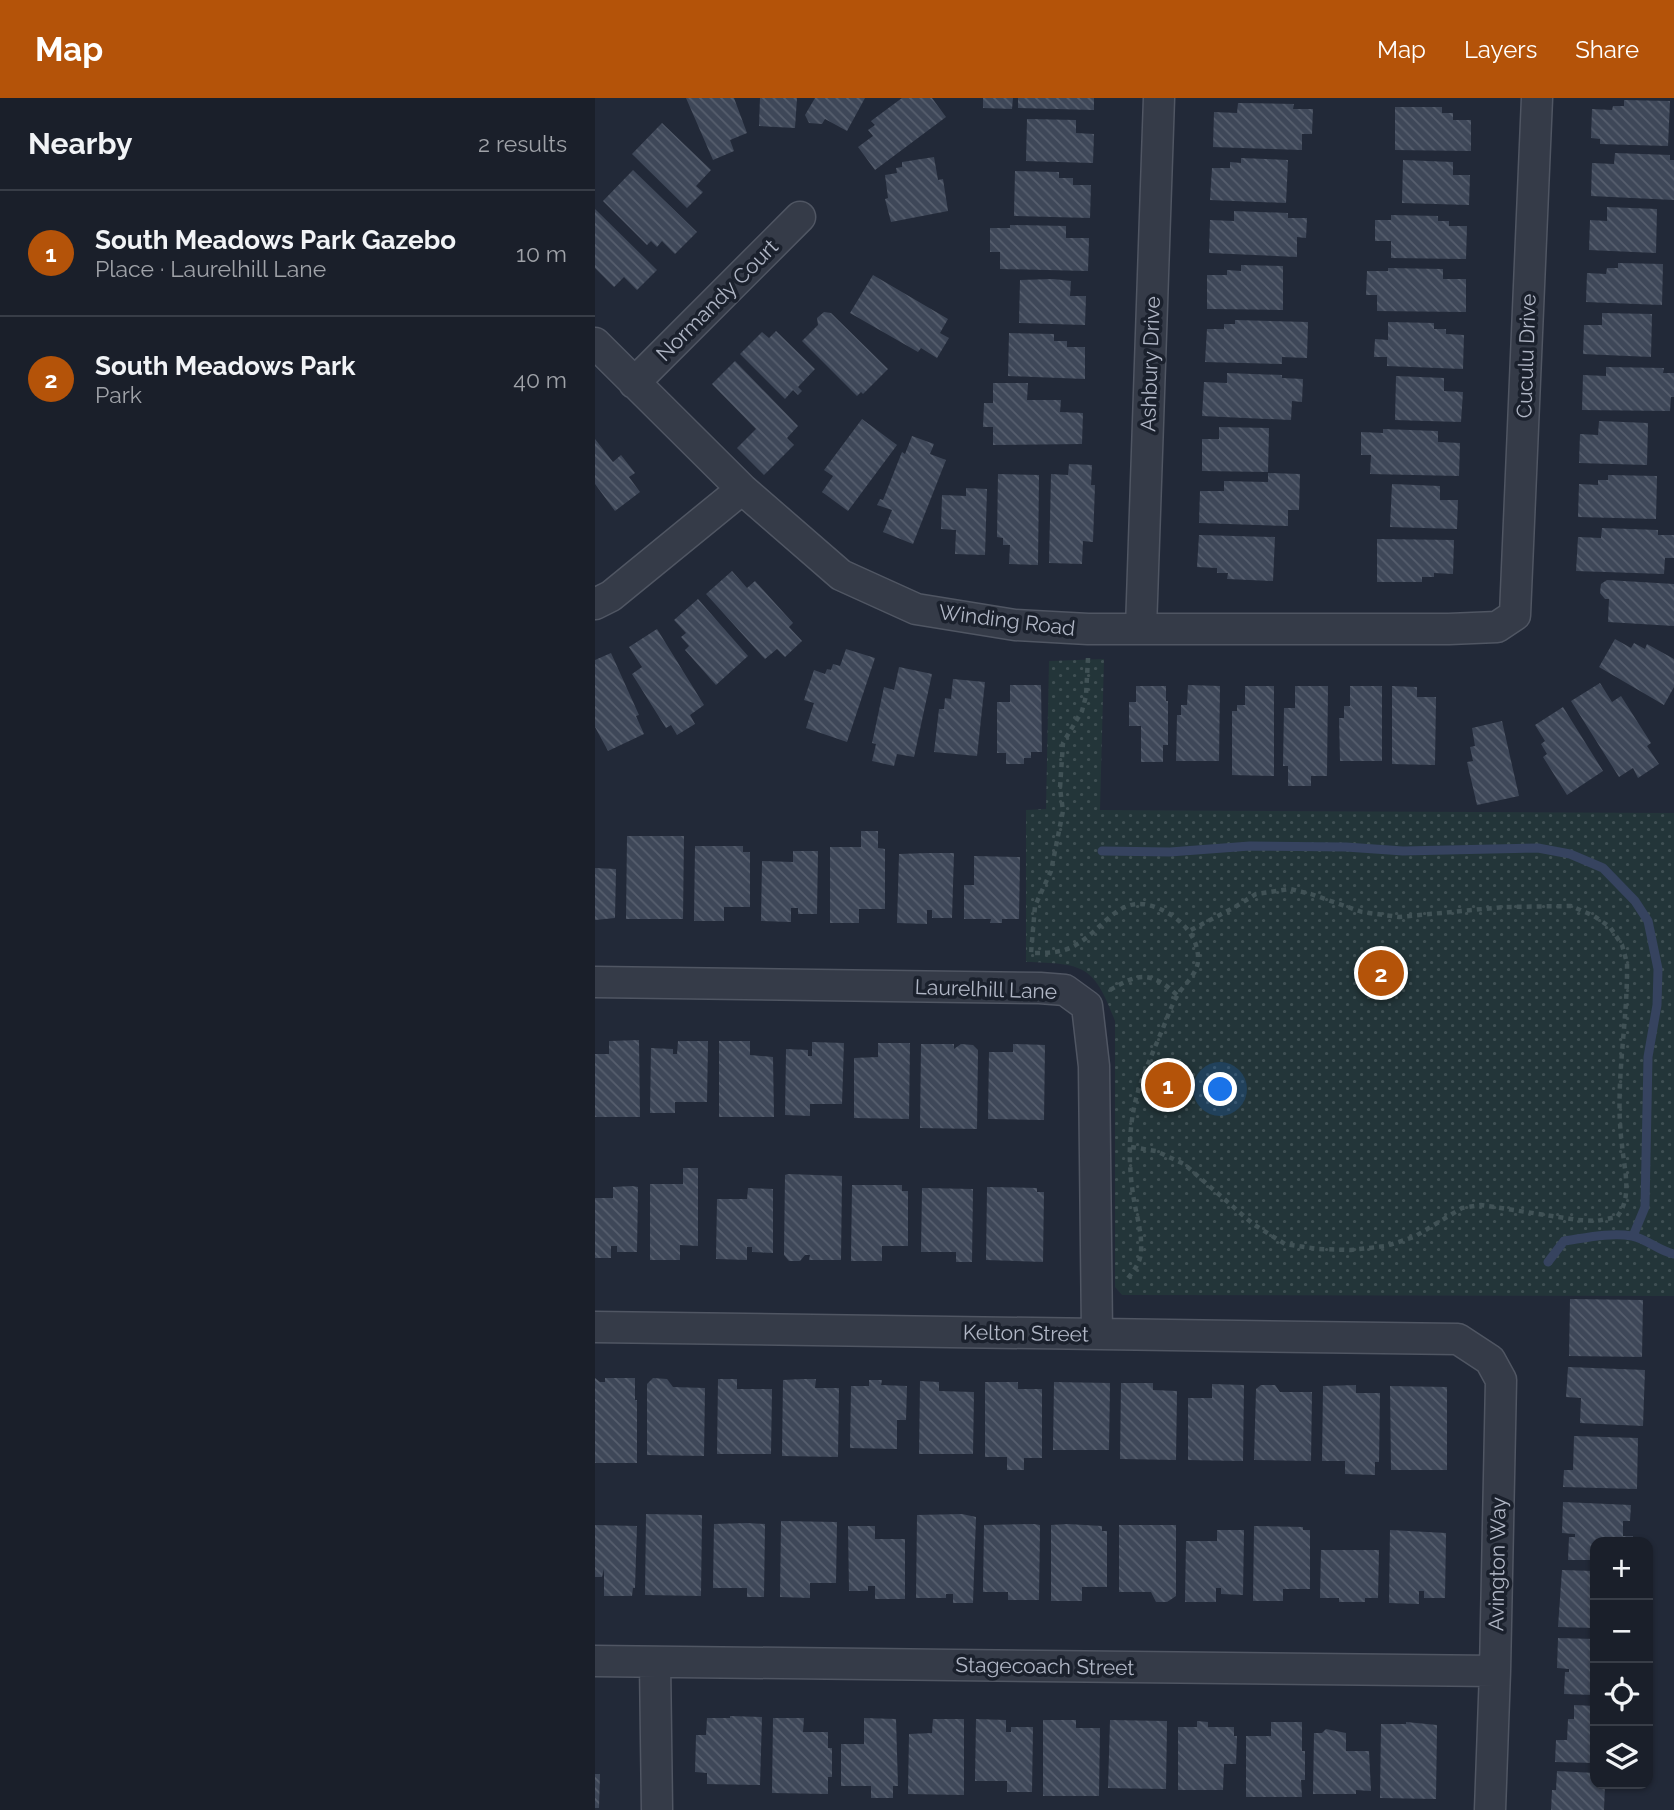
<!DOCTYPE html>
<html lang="en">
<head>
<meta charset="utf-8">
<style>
  body { margin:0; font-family:Raleway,sans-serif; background:#272c36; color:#f1f3f6 }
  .controls { position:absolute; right:21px; bottom:21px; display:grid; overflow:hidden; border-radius:14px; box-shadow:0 2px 5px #0004 }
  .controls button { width:63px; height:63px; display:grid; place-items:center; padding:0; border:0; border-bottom:2px solid #383d47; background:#1a1f2a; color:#f1f3f6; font:35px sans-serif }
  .you { position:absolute; left:626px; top:992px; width:24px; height:24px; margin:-18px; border:5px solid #fff; border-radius:50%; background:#1a73e8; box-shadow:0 0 0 10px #1a73e833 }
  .badge { display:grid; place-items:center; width:46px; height:46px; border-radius:50%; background:#b45309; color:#fff; font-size:23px; font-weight:700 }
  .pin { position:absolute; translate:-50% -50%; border:4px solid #fff; box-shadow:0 2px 7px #0006 }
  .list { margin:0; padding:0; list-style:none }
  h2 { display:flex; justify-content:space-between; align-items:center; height:91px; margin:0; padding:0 28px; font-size:30px }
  h2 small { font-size:23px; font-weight:400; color:#9fa2a8 }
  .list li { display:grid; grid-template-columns:46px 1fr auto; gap:21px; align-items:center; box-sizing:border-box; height:126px; padding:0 28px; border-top:2px solid #383d47 }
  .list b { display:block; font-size:26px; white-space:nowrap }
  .list p { margin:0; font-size:23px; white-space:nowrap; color:#9fa2a8 }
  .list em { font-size:23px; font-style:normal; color:#9fa2a8 }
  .icon { flex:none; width:38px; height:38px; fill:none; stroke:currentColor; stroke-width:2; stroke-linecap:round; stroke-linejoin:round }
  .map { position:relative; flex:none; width:1079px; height:1712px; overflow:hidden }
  header { display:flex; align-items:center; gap:42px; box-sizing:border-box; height:98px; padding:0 35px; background:#b45309; color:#fff }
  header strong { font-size:33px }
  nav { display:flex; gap:38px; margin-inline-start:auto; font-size:24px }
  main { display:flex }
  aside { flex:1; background:#1a1f2a }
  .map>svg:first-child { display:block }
  .park { fill:url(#park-dots) }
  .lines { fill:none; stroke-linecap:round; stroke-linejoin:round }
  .stream { stroke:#36435f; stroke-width:9 }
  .building { fill:url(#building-back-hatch) }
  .minor-casing { stroke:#505663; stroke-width:33 }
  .path { stroke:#415256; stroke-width:4.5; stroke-dasharray:5 5; stroke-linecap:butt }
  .minor { stroke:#353b48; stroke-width:30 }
  .labels { text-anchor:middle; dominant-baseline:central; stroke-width:7; stroke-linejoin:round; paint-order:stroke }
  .street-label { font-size:21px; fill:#b0b6c5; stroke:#1b212d }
</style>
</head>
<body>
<header>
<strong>Map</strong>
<nav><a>Map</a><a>Layers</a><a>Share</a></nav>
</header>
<main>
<aside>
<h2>Nearby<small>2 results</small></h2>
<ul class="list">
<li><span class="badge">1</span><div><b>South Meadows Park Gazebo</b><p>Place · Laurelhill Lane</p></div><em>10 m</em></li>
<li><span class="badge">2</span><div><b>South Meadows Park</b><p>Park</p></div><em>40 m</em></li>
</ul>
</aside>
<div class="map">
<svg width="1079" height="1712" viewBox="0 0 1079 1712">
  <defs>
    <pattern id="park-dots" width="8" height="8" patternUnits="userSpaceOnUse" patternTransform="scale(1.75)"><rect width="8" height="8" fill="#233539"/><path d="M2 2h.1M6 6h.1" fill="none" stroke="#405054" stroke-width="1.8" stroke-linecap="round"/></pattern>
    <pattern id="building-back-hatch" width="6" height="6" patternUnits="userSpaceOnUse" patternTransform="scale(1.75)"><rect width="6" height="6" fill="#3e4758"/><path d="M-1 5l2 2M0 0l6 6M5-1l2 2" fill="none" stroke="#575f6e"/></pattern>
  </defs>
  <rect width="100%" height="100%" fill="#222938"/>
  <path class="park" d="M509 561 505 712 1079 715V1198L531 1197H527L520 1189V923C499 866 488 866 431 864V712L451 711 454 563Z"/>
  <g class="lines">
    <path class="stream" d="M507 753 575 754 655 748 751 749 808 753 943 750 975 756 1008 770 1040 803 1053 823 1063 871 1062 907 1053 959 1050 1109 1038 1138
      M953 1164 969 1143C990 1140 1016 1134 1037 1138 1052 1141 1064 1153 1079 1156"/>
  </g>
  <path class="building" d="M91 0H139L152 35 135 42 139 53 118 62Z
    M165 0H202L200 30 164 28Z
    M220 0H270L252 33 230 21 227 26 214 25 210 17Z
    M307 0H337L351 19 280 72 263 49 278 38 273 32 280 27 276 23Z
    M388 0H418L417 11 388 10Z
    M423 0H499V12L423 10Z
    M1029 2 1075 3 1073 48 1005 46V41L996 40 997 11 1017 12 1018 8H1029Z
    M643 5 699 6 698 11H718L717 36H707V52L618 49 619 14 642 15Z
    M800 9H847V15H858V22H876V53L800 52Z
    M432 21 481 22V35L499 36 498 65 431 63Z
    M67 25 116 72 101 88 108 94 92 110 37 56Z
    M1020 55 1075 57V62H1079V102L996 98 997 65 1019 66Z
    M339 59 343 82 348 81 353 113 296 124 290 101 293 100 290 77 302 75 301 70 307 69V64Z
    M646 60 693 62 691 105 615 102 617 70H635V64L646 65Z
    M808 62 858 64V77H875L874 107 807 105Z
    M38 72 102 134 80 156 67 143 62 149 56 143 52 147 8 103Z
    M420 73 464 74V80H478V87H496L495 120 419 118Z
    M1012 109 1062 111 1061 155 994 152 995 122 1012 123Z
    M0 111 62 172 42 192 29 179 19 189 0 170Z
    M639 113 693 115V120H712L711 140 702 139V159L614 155 615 122 639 123Z
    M796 117 843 118V123H854V128H872L871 161 796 160V143H780V122H796Z
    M415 127 471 128V140H494L493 173 405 171V154H395V130H415Z
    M1023 165 1068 166 1067 207 991 204 992 175 1011 176 1012 170H1023Z
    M646 167 688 168V212L612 211V177H632V172L646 173Z
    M793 170 848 171V181H871V214L782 213V197H771L772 173H793Z
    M278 177 353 221 345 235 354 240 342 260 326 250 323 254 255 215Z
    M458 181 476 183 475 198H491L490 227 424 225 425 182Z
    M229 214 236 215 293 271 268 296 266 294 262 298 207 243 223 227 222 220Z
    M1007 215 1057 216 1056 259 988 256 989 227H1007Z
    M640 222 713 224 712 260 687 259V266L610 264 612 231H629V226H640Z
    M793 224 839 225V231H851V236L869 237 868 271 792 268V259H779L780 241 793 242Z
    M181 233 220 271 203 289 207 293 203 297 198 292 190 301 145 256 167 234 174 240Z
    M414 235 459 236V243H472V249H490V281L413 278Z
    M140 263 203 328 192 340 199 347 169 377 142 350 161 331 117 286Z
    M1011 269 1069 270 1068 275H1079V299H1076L1075 313 987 312 988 277 1011 278Z
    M632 275 687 277V280L708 281 707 304 697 303 696 322 607 318 609 284 632 285Z
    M801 278 849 280V293L868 294 866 324 800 322Z
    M398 285H433L432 302H466L465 314 488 315 487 346 398 347V329H388L389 305H398Z
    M267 321 302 347 253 413 227 394 238 378 229 372Z
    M1004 323 1053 325 1052 367 984 365 985 336 1003 337Z
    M624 329 674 330 673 374 607 373V341H624Z
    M788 331 843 333V344L865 345 864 378 775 376 776 357H766V334L788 335Z
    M317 338 339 346 335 356 351 362 318 446 288 434 297 412 282 407 285 401 288 402 307 354 310 356Z
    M0 341 18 364 26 357 40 375 34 379 45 394 20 413 0 386Z
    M474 366 497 367 496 387H500L498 444 488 443 487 466 454 465 456 376 473 377Z
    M673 375 705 376 704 412H693V428L604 425 605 393H629V383L673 384Z
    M403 376 444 377 443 467 414 466 415 447H408V440L402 439Z
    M1013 377 1062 378 1061 421 983 419 984 386 1003 387V382H1013Z
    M797 386 845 388V402H863L862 431 795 429Z
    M371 390 392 391 390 457 360 456 361 432 346 431 347 397 371 398Z
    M1007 430 1063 432V437H1079V460H1070L1069 476 981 473 983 439 1006 440Z
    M604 437 680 439 678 483 632 481 633 475H622V470L602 469Z
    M782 441 859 442 858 476 839 475V479H827V484H782Z
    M137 473 152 490 160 483 198 525 194 529 207 543 190 559 182 551 170 561 111 496Z
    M1012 482 1079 486V528L1013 524 1014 501H1010L1005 495 1006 486Z
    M103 501 153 558 121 587 90 552 94 548 86 539 91 535 79 522Z
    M62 531 109 607 95 617 100 626 82 637 76 627 71 630 37 576 47 569 34 549Z
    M1020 541 1036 550 1039 545 1050 551 1052 546 1079 561V589L1069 607 1004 569Z
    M251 551 280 560 252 644 211 630 219 605 209 602 219 572 230 576 232 571 236 572 238 566 245 568Z
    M16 555 44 617 41 618 49 636 13 653 0 629V562Z
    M304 569 337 576 319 659 302 656 299 668 277 663 281 646 277 645 289 589 299 592Z
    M358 581 390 584 382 658 339 654 344 611H349L350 600 356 601Z
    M1005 585 1017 604 1026 598 1056 645 1052 648 1064 666 1043 680 1038 670 1024 679 976 603Z
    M415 587H446L447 654H436V660H429V666H411V655H402V604H415Z
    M593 587 625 588 624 663H581L582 617H586V607H592Z
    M541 588H571V603H573V647H568V664H546V628H534V604H541Z
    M650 588H679V678L637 677V613H642V607H650Z
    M700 588H733L732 678H716V688H693V668H688L689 610H700Z
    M755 588H787V663H745L744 620H749V608H755Z
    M797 588 822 589V599H841L840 667 797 666Z
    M968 609 1008 673 972 697 948 659 952 656 946 646 950 643 940 627Z
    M907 623 924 698 882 707 872 664 878 663 875 649 880 648 877 630Z
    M266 733H283V750L290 751V811H264V825H235V749H266Z
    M32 738H89L88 821H31Z
    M100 748H148V754H155V809H129V823H99Z
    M198 753H223L222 816H203V810H196V824L166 823 167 763 198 764Z
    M332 755H359L357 820H337V812H332V826L302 825 304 756Z
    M379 758 425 759 424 821H407V825H395L396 821H369V787H379Z
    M0 770 21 771 20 820 0 822Z
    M44 942 45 1019H0V956H14V943Z
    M83 943H113L112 1004H80V1015H55L56 950 78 951V956H82Z
    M124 943H155V957L178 959 179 1019H124Z
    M217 944 249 945 247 1006H215V1018L190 1017 191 951 213 952V958H217Z
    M283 945H315L314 1021 259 1020V960L283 959Z
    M326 946H359V951L366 946 378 947 383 952 382 1031 325 1030Z
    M418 946 450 947 449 1022 393 1021 394 954H418Z
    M587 969 591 1001 560 1005 555 974Z
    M88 1070H103V1148L85 1147V1162H55V1086H88Z
    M193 1076 247 1078 246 1162H214L215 1157H210L205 1163H194L189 1157 190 1077Z
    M257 1087H307V1093H313V1148H287V1163H256Z
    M37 1088 43 1089 42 1154H22V1148H16V1160H0V1100H18V1089Z
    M392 1089 442 1090V1094H449L448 1164 391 1162Z
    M153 1090 178 1091V1155L157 1154V1149H152V1162L121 1161 122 1101H152Z
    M327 1090 378 1091 377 1164H361V1154H326Z
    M975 1201 1048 1202 1047 1259 974 1258Z
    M973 1269 1050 1272 1048 1328 985 1325 986 1300 971 1299Z
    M0 1280 5 1284H10V1280H40V1302H42V1365H0Z
    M58 1280 72 1281 78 1289 110 1290 109 1358 52 1357V1286Z
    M123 1281H142V1291H177L176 1356H122Z
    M207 1281H221L220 1290H244L243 1359 187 1358 188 1282Z
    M274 1282H287L286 1287 312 1288 311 1322H302V1351L255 1350 256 1288H274Z
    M325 1283 344 1284V1293L379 1294 378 1356H324Z
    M390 1284H423V1291H447V1360H429V1372H412V1359H390Z
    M459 1284 515 1285 514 1352H458Z
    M526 1285H558V1292L582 1293 581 1362 525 1361Z
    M617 1286 649 1287 648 1363 593 1362V1300H617Z
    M666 1287H680L685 1294H717L716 1363 659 1362 661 1291Z
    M761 1287V1295H785L784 1364H780V1377L750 1376V1363H727L728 1288Z
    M795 1288 852 1289V1372H796Z
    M979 1338 1043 1340 1042 1391 968 1389 969 1372H978Z
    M968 1404 1036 1407 1035 1423H1028V1438H1038L1037 1444H1000V1462H973L974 1439H980V1436L967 1435Z
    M51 1416 107 1417 106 1498 50 1497Z
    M367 1416 381 1419 378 1505H358V1496H351V1500H321L322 1417Z
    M186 1423 242 1424 241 1485H215V1500L185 1499Z
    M152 1425 170 1426 169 1499H152V1490H118L119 1426Z
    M439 1426 445 1427 444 1502H413V1494H388L389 1427Z
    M472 1426 507 1428V1433H512V1489H487V1503H456V1427Z
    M0 1427 42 1428 40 1490H38L37 1498H9V1471L7 1479H0Z
    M524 1427H581V1498L572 1504H561L556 1494H524Z
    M253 1428H280V1441H310V1501H280V1488H273V1493H254Z
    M659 1428 708 1429V1432H715V1491H688V1503H658Z
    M622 1432H649L648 1497 626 1496V1490H621V1504H590L591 1443H622Z
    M795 1432 851 1435 850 1500H829V1493H824V1506L794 1505Z
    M726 1452H784L783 1500H770V1504H744V1500H725Z
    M967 1472 1000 1473V1530L963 1529Z
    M963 1540 1000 1541V1597L969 1596 970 1574H974V1571L962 1570Z
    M979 1607 1000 1608V1665L960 1664 961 1642H972L973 1621H979Z
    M135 1618 167 1619 165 1687 112 1686V1675L100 1674 101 1637H111L112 1620H135Z
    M178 1620H209L208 1634H233V1650H237V1679H233V1696L177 1695Z
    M269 1620 301 1621 303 1688H298V1700H276V1688H246V1646H269Z
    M338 1621H369V1697L313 1696 314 1636 337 1635Z
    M381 1621 411 1622V1634H416V1629H438L437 1694H412V1683H380Z
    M448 1622H481V1630H505L504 1698H448Z
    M515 1622 572 1623 571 1691 513 1690Z
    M602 1623 613 1624V1629H639V1638H642L641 1666H629L628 1692H583V1629H602Z
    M676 1624H707V1653H710V1682H706L707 1699H651V1638H676Z
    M811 1624 842 1627 841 1701 785 1700 786 1626H811Z
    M731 1631 751 1635V1653H774L776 1693 761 1692V1696H718L719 1635H727Z
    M962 1673 1000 1675V1686H1010L1009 1712H956L957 1692H961Z
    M0 1676H5L4 1710H0Z"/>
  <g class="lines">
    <defs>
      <path id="minor" d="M0 245 147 391 246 477 321 511 420 527 493 531H854L902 529 920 517 942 0
        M39 285 205 119
        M0 506 16 498 147 391
        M546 531 564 0
        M0 884 445 890 470 892 492 908 499 968 502 1236
        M0 1229 863 1241 895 1262 906 1282 900 1573 895 1712
        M0 1563 900 1573
        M60 1564 62 1712"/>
    </defs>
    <use href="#minor" class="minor-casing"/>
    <path class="path" d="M493 560 491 598 487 613 468 645 465 690 468 713 456 773 440 808 436 855C450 855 465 855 477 849 513 831 524 787 573 815 590 825 604 842 603 862 603 876 588 887 582 898 575 910 571 924 565 937 557 957 548 976 542 997 533 1029 533 1069 539 1102 542 1121 549 1141 545 1160 543 1168 536 1176 531 1183
      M515 892C545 874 557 874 582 897
      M536 1049 561 1053 589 1066 658 1126 690 1146 722 1151 756 1152 791 1148 819 1139 867 1110 886 1107 983 1122 1001 1123 1022 1119C1038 1099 1029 1071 1027 1047 1019 987 1033 926 1032 865L1027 847 1015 829 999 818 976 808 909 809 804 819 767 814 716 796 695 791 661 796 640 809 594 833"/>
    <use href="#minor" class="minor"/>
  </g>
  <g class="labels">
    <g class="street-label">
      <text transform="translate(122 202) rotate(-45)">Normandy Court</text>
      <text transform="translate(931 258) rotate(-88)">Cuculu Drive</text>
      <text transform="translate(555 266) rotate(-88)">Ashbury Drive</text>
      <text transform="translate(412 522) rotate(7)">Winding Road</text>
      <text transform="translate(391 891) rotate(2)">Laurelhill Lane</text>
      <text transform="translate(431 1235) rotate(1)">Kelton Street</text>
      <text transform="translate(902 1466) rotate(-89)">Avington Way</text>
      <text transform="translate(450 1568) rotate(1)">Stagecoach Street</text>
    </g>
  </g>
</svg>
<div class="controls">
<button>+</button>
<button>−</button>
<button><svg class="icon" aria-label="locate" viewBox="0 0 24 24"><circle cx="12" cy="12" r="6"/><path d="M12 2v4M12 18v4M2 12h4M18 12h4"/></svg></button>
<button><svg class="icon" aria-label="layers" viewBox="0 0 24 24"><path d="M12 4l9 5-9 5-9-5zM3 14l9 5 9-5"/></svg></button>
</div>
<div class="you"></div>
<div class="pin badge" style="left:573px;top:987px">1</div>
<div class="pin badge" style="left:786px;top:875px">2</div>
</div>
</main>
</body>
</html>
